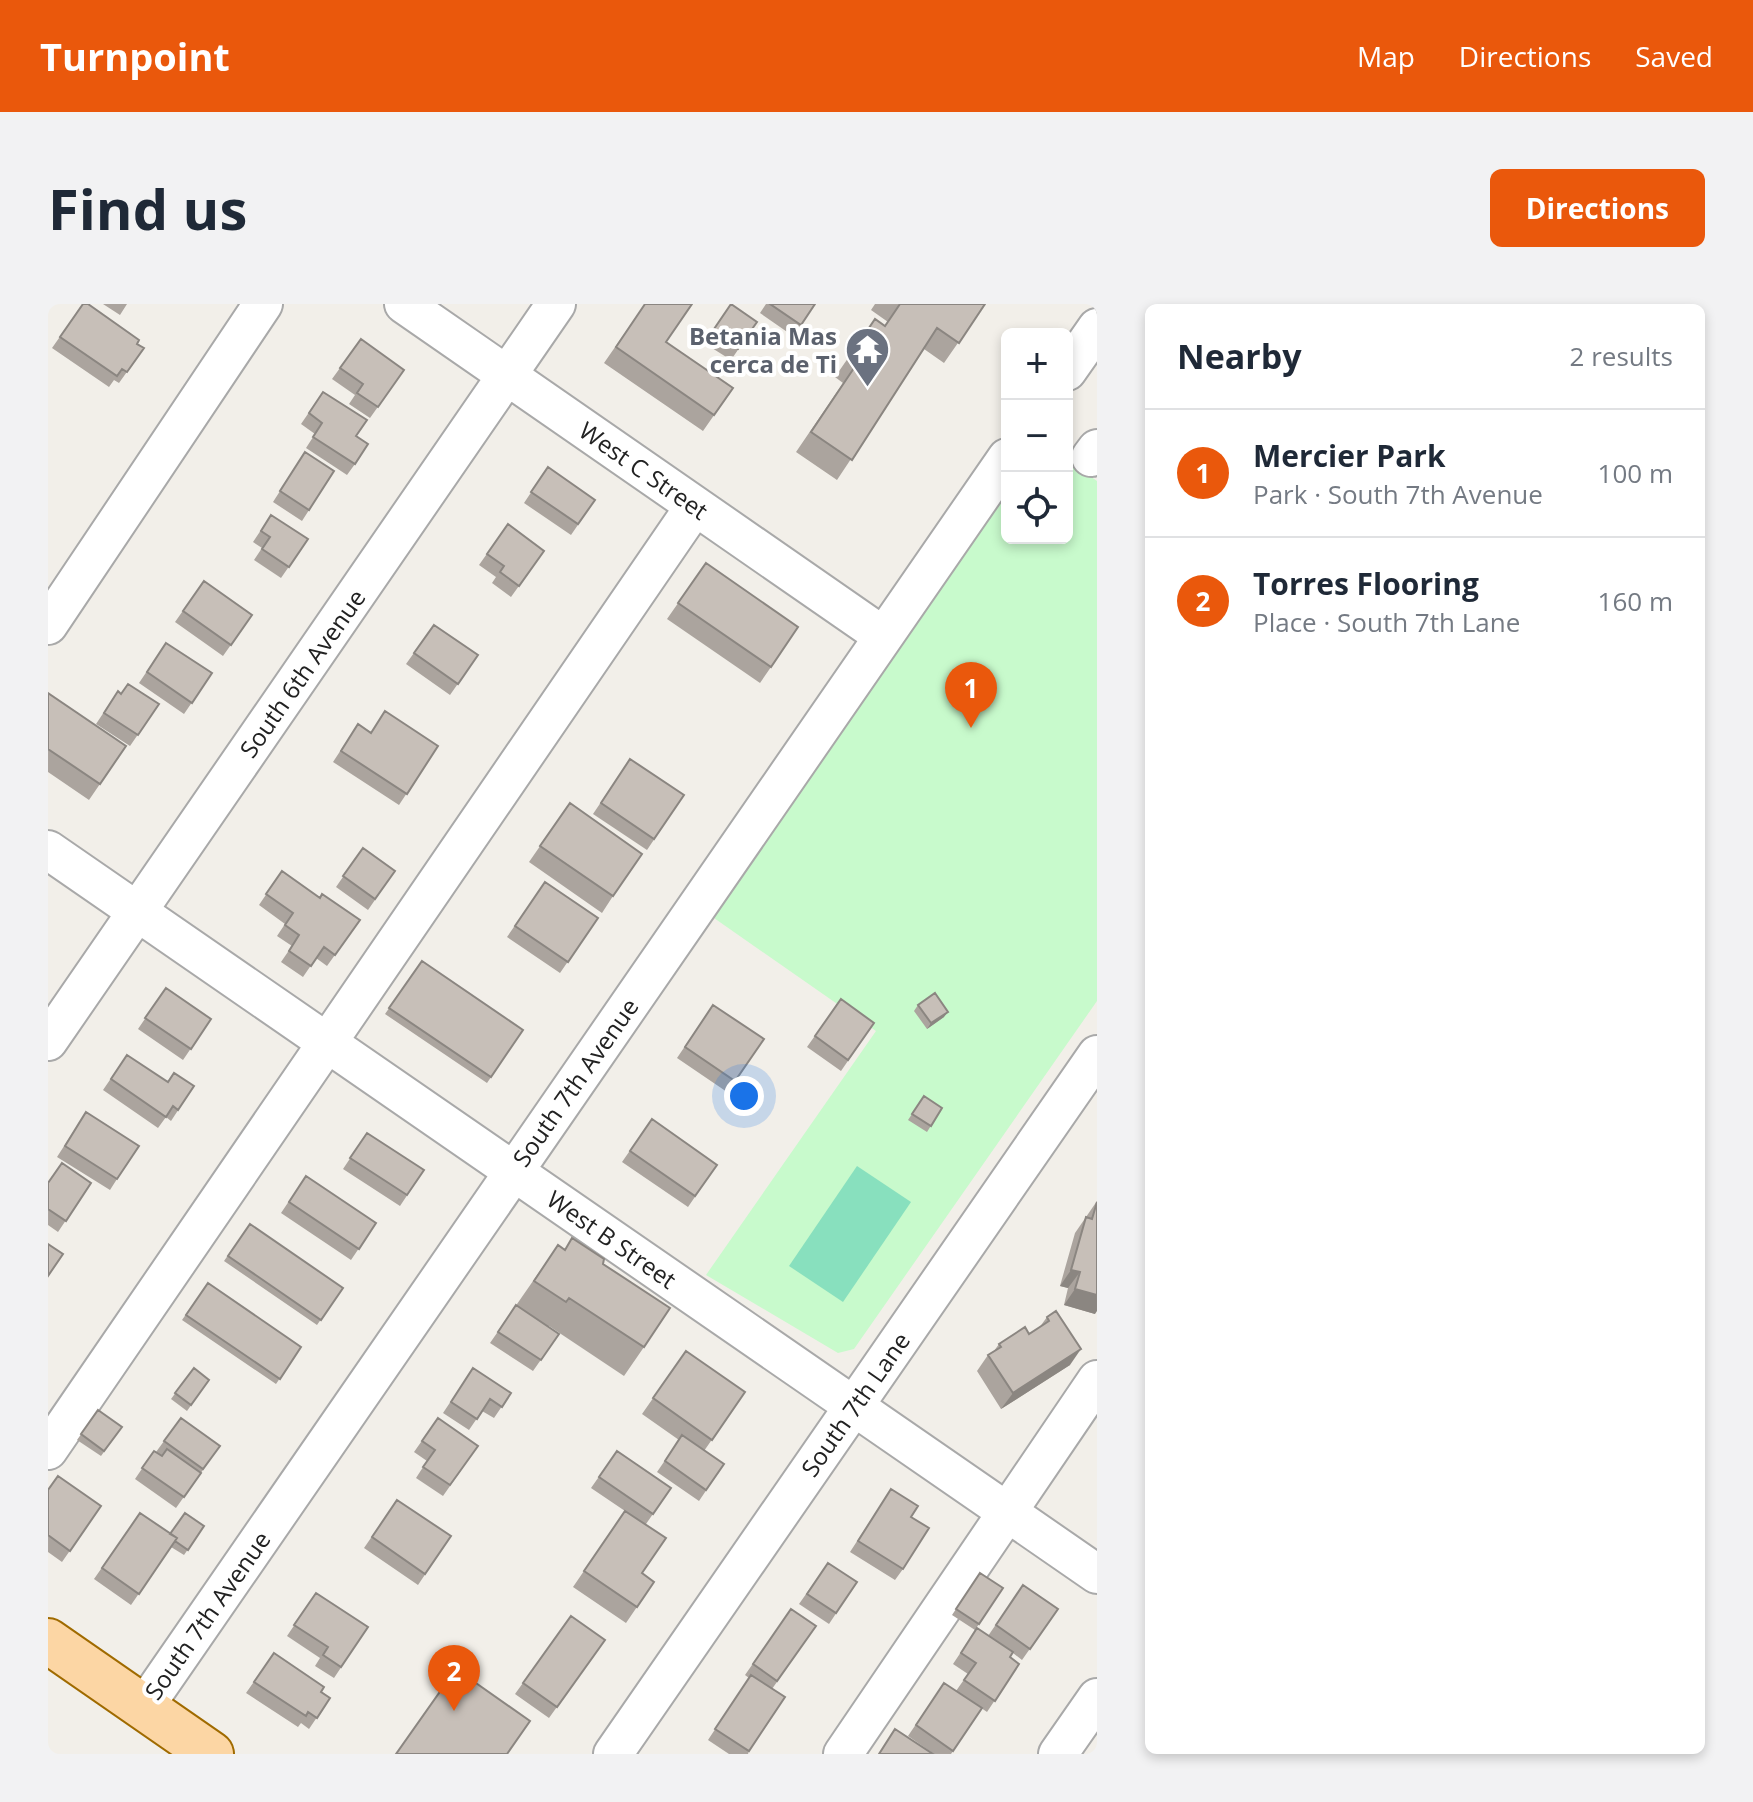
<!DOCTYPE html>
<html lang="en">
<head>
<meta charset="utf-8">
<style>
  body { margin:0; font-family:"Open Sans",sans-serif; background:#f2f2f3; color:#1f2937 }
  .controls { position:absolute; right:24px; top:24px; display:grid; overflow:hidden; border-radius:12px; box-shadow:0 4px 12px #0003 }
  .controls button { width:72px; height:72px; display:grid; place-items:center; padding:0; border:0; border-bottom:2px solid #e0e1e3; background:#fff; color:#1f2937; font:40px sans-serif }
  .you { position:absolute; left:696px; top:792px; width:28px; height:28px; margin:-20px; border:6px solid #fff; border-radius:50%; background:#1a73e8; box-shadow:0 0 0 12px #1a73e833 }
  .badge { display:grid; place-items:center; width:52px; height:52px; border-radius:50%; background:#ea580c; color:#fff; font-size:26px; font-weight:700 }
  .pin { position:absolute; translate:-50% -66px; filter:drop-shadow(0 2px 4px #0008) }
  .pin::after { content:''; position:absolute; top:42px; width:28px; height:24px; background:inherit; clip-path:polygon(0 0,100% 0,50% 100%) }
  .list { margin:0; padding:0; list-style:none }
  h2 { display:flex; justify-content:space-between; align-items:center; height:104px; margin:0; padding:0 32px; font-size:34px }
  h2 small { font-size:26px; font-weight:400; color:#747a83 }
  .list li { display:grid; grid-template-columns:52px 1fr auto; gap:24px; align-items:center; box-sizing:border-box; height:128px; padding:0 32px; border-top:2px solid #e0e1e3 }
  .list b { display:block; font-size:30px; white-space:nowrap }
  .list p { margin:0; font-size:26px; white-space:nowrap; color:#747a83 }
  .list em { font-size:26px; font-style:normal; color:#747a83 }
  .icon { flex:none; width:44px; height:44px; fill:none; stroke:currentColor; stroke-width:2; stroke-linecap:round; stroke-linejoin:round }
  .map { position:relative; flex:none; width:1049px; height:1450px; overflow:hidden; border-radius:12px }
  header { display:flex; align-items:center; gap:48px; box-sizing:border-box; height:112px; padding:0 40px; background:#ea580c; color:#fff }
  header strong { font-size:38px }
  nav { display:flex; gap:44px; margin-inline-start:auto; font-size:28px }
  .intro { display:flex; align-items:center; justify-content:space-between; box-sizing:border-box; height:192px; padding:0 48px }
  h1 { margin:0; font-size:56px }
  .button { padding:20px 36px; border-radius:12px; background:#ea580c; color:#fff; font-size:28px; font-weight:700 }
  main { display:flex; gap:48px; padding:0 48px }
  aside { flex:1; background:#fff; border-radius:12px; box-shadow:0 4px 12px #0003 }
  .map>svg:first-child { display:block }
  .park { fill:#c8facc }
  .pitch { fill:#88e0be }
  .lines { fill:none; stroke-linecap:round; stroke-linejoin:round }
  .minor-casing { stroke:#a9a9a9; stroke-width:42 }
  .major-casing { stroke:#a06b00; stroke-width:48 }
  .minor { stroke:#fff; stroke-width:38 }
  .major { stroke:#fcd6a4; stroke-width:44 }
  .wall { fill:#aba49e }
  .shaded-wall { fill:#8b8681 }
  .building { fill:#c7bfb8; stroke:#8b8681; stroke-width:2 }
  .labels { text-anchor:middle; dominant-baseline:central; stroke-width:8; stroke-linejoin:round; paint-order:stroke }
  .worship-label { font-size:24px; font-weight:bold; fill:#5b616d; stroke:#fff; text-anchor:end }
  .street-label { font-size:24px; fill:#222; stroke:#fff }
</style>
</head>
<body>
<header>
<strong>Turnpoint</strong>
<nav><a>Map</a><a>Directions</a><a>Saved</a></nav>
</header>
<div class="intro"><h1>Find us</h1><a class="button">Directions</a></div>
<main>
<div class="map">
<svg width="1049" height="1450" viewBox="0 0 1049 1450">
  <rect width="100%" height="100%" fill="#f2efe9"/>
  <path class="park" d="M1019 156 1049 177V697L806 1045 790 1049 658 971 828 727 666 614 959 189V234H1019Z"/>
  <path class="pitch" d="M809 862 863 898 795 998 741 962Z"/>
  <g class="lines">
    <defs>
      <path id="minor" d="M356 0 835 332
        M1019 67 1049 24
        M1043 153 1049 145
        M0 321 215 0
        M0 546 1049 1270
        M0 737 508 0
        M0 1146 647 202
        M96 1403 959 154
        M565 1450 1049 751
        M795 1450 1049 1076
        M1010 1450 1049 1394"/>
      <path id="major" d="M0 1337 163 1450"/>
    </defs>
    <use href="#minor" class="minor-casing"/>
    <use href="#major" class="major-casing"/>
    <use href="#minor" class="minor"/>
    <use href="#major" class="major"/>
  </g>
  <path class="wall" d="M35 0 96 44 71 79 66 76 61 83 4 44Z
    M55 0H79L72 11Z
    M597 0 618 38 685 84 655 127 556 59Z
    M683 0 709 18 683 56 656 39Z
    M718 0H767L745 32 712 9Z
    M827 0H937L896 59 876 45 789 176 748 148 795 79 787 73 827 15 837 22 840 18 823 6Z
    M313 35 356 66 322 114 301 100 307 91 284 75Z
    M275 88 307 160 299 171 258 144 267 130 253 120Z
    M257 148 286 167 254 217 225 198Z
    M500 163 547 196 523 231 476 199Z
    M223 211 260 235 233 274 206 256 214 244 205 238Z
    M460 220 496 247 463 293 444 279 448 273 431 261Z
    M658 259 723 363 712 379 619 315Z
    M156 277 204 311 175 352 127 318Z
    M386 321 430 351 402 391 358 360Z
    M118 339 164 369 136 410 91 379Z
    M70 387 73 390 111 400 82 442 48 420Z
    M0 389 78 442 41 496 0 468Z
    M310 420 323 428 390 442 351 501 285 458Z
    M582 455 636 491 599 546 545 510Z
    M522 499 565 592 554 609 481 558Z
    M315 544 347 567 320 606 288 583Z
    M234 567 272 594 312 616 279 662 268 654 255 673 233 658 244 642 229 632 237 620 211 601Z
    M497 578 550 614 512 669 459 633Z
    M374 657 475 726 439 779 337 710Z
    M118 684 163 715 135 756 90 725Z
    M793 695 826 719 793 767 759 743Z
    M665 701 716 735 679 788 629 754Z
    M870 701 896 713 879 725 866 707Z
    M79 751 120 778 146 782 123 817 118 813 110 824 55 786Z
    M876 792 894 804 879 828 860 816Z
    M38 808 69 875 62 886 9 853Z
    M604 815 669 861 640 903 574 858Z
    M319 829 376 866 352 902 295 865Z
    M258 872 328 919 303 956 233 909Z
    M0 879H43L10 928 0 921Z
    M1049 897 1047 1010 1016 1001 1020 984 1012 982 1027 929Z
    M202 920 295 984 269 1021 176 957Z
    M510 941 516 946 555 960 596 1043 576 1072 501 1022 500 1023 511 1030 485 1067 442 1039Z
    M160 979 253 1043 228 1080 134 1016Z
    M999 1013 1022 1061 953 1105 929 1067 940 1051 946 1047 951 1040 981 1030 991 1024Z
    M638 1047 697 1088 656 1147 676 1160 651 1197 609 1168 631 1136 594 1110Z
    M146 1064 161 1076 139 1107 123 1095Z
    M425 1064 463 1089 446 1114 434 1107 421 1126 395 1109Z
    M50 1106 74 1123 53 1152 29 1136Z
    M133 1114 172 1142 128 1204 87 1175 106 1147 108 1148Z
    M390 1114 430 1142 395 1192 368 1174 379 1157 366 1148Z
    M569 1147 623 1184 598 1220 594 1269 606 1278 578 1319 525 1283 577 1207 543 1184Z
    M843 1185 863 1213 855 1265 847 1276 802 1248Z
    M0 1186 53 1202 14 1258 0 1248Z
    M349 1196 403 1232 370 1281 316 1244Z
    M92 1209 122 1230 156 1222 136 1251 123 1243 83 1301 46 1275Z
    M780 1259 809 1278 781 1320 751 1300Z
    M932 1269 955 1284 927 1326 904 1311Z
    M975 1281 1010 1305 974 1356 965 1349 962 1353 971 1360 939 1408 916 1392 934 1404 903 1450H886L860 1432 896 1379 908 1387 920 1370 905 1360 929 1324 940 1332Z
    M268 1289 320 1323 286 1374 267 1362 272 1354 239 1332Z
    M743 1305 768 1322 724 1385 701 1447 700 1450H681L660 1436 701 1374 697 1371Z
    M523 1312 557 1336 501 1414 467 1390Z
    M226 1349 282 1394 261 1425 253 1419 250 1423 198 1389Z"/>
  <path class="shaded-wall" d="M900 708 896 713 879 725 883 719Z
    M1023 966 1032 968 1020 984 1012 982Z
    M1027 985 1049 991V1007L1047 1010 1016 1001Z
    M1033 1045 1022 1061 953 1105 965 1089Z"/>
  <path class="building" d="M35 0H40L91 36 89 40 96 44 79 68 74 65 69 72 12 33Z
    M597 0H644L618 38 685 84 666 111 568 43Z
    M683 0 709 18 690 45 664 28Z
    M722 0H767L753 21Z
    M852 0H937L911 39 889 24 804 156 763 128 810 58 802 52 827 15 837 22Z
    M313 35 356 66 330 103 309 89 315 80 292 64Z
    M275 88 319 116 308 132 320 140 307 160 265 133 274 119 261 109Z
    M257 148 286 167 261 206 232 187Z
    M500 163 547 196 530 220 483 188Z
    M223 211 260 235 241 263 214 245 222 233 213 227Z
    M460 220 496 247 471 282 452 268 456 262 439 250Z
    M658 259 750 323 723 363 630 299Z
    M156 277 204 311 183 341 135 307Z
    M386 321 430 351 410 380 366 349Z
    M118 339 164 369 144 399 99 368Z
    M80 380 111 400 90 431 56 409 70 387 73 390Z
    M0 389 78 442 52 480 0 445Z
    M337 407 390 442 359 490 293 447 310 420 323 429Z
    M582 455 636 491 606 535 553 499Z
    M522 499 594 550 565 592 492 542Z
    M315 544 347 567 327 595 295 572Z
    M234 567 272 594 274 590 312 616 287 651 276 643 263 662 241 647 251 631 237 621 245 609 218 590Z
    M497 578 550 614 520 658 467 622Z
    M374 657 475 726 443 773 341 704Z
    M118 684 163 715 143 745 97 714Z
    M887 689 900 708 883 719 870 701Z
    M793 695 826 719 800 756 767 732Z
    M665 701 716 735 687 777 637 743Z
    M79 751 120 778 126 769 146 782 130 806 125 802 118 813 63 775Z
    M876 792 894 804 883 822 864 810Z
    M38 808 91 842 69 875 17 842Z
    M604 815 669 861 647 892 582 847Z
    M319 829 376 866 359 891 302 854Z
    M14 859 43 879 18 917 0 905V879Z
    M258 872 328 919 311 945 241 898Z
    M1049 898V991L1027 985 1032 968 1023 966 1038 913 1044 915Z
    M202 920 295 984 273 1016 180 952Z
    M524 934 556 955 555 960 622 1004 596 1043 521 994 518 998 486 977 510 941 517 946Z
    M0 940 15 950 0 972Z
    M160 979 253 1043 232 1075 138 1011Z
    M468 1001 511 1030 493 1056 450 1028Z
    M1008 1007 1033 1045 965 1089 940 1051 953 1043 951 1040 977 1023 981 1030 1001 1017 999 1013Z
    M638 1047 697 1088 664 1136 605 1094Z
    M146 1064 161 1076 143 1101 127 1089Z
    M425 1064 463 1089 454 1103 442 1095 429 1115 403 1098Z
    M50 1106 74 1123 56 1147 33 1130Z
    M133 1114 172 1142 155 1165 116 1137Z
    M390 1114 430 1142 402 1181 375 1163 387 1146 374 1137Z
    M634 1131 676 1160 658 1186 617 1157Z
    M119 1145 153 1169 136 1193 94 1164 106 1147 114 1152Z
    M569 1147 623 1184 605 1210 551 1173Z
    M10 1172 53 1202 22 1247 0 1231V1186Z
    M843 1185 870 1202 863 1213 881 1224 855 1265 810 1237Z
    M349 1196 403 1232 377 1270 324 1233Z
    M577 1207 618 1234 594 1269 606 1278 589 1303 536 1267Z
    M92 1209 129 1234 91 1290 54 1264Z
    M137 1209 156 1222 140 1246 127 1237 129 1234 122 1230Z
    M780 1259 809 1278 788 1309 759 1290Z
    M932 1269 955 1284 931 1320 908 1305Z
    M975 1281 1010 1305 982 1345 948 1321Z
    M268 1289 320 1323 293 1363 275 1351 280 1343 246 1321Z
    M743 1305 768 1322 729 1377 705 1360Z
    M523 1312 557 1336 509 1403 475 1379Z
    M929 1324 965 1348 962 1353 971 1360 947 1397 916 1376 928 1359 913 1349Z
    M226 1349 276 1383 273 1388 282 1394 269 1414 260 1408 258 1412 206 1378Z
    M408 1365 482 1417 459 1450H348Z
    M703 1371 737 1393 701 1447 667 1425Z
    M896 1379 934 1404 905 1447 868 1421Z
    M847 1425 885 1450H831Z"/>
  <defs>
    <symbol id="temple-pin" viewBox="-11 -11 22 30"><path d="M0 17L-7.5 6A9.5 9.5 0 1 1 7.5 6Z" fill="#6b7280" stroke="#fff"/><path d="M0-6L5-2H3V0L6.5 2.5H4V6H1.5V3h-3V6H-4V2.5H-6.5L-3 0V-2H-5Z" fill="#fff"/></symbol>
  </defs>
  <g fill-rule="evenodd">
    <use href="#temple-pin" x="794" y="20" width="51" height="69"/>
  </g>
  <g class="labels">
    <g class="worship-label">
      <text x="789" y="31">Betania Mas<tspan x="789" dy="28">cerca de Ti</tspan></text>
    </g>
    <g class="street-label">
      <text transform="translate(596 166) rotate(35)">West C Street</text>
      <text transform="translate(254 369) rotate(-55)">South 6th Avenue</text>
      <text transform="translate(527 778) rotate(-55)">South 7th Avenue</text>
      <text transform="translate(564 935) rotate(35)">West B Street</text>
      <text transform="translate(807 1100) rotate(-55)">South 7th Lane</text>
      <text transform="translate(159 1311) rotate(-55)">South 7th Avenue</text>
    </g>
  </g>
</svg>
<div class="controls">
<button>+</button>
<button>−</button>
<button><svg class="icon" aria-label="locate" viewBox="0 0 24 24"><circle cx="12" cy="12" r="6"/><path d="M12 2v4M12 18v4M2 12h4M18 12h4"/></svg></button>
</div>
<div class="you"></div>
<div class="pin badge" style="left:923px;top:424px">1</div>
<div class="pin badge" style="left:406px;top:1407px">2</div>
</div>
<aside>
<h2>Nearby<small>2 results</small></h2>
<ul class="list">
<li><span class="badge">1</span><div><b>Mercier Park</b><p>Park · South 7th Avenue</p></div><em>100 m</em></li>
<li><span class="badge">2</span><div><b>Torres Flooring</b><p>Place · South 7th Lane</p></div><em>160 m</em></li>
</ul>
</aside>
</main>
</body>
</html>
